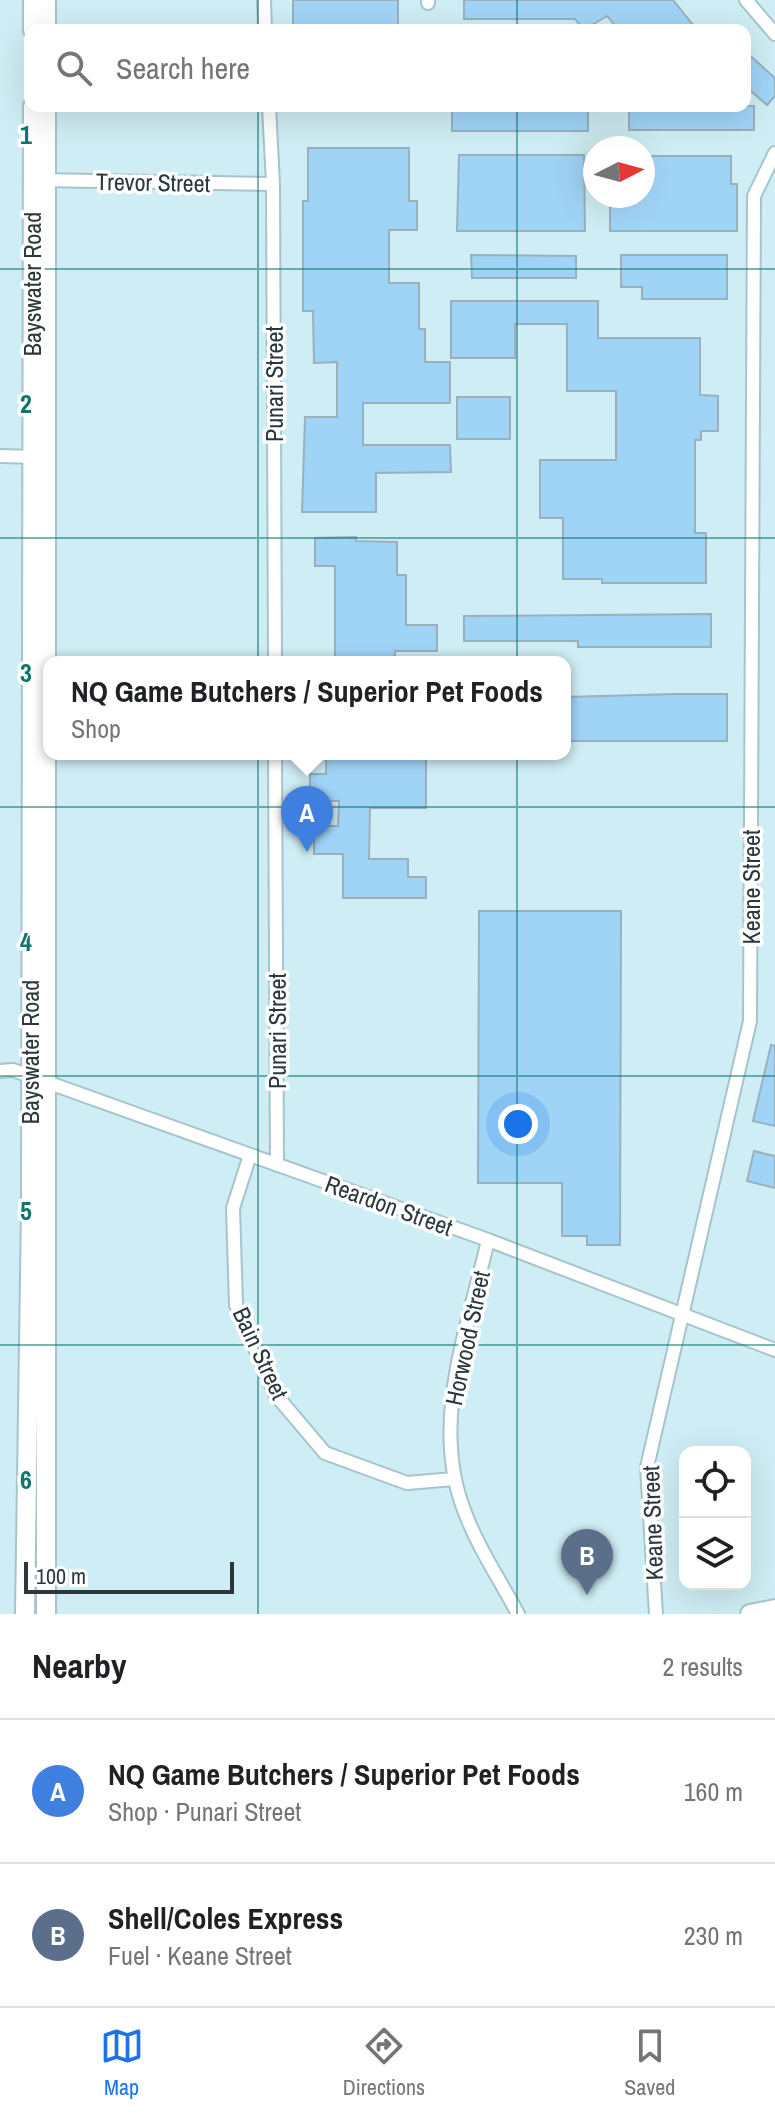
<!DOCTYPE html>
<html lang="en">
<head>
<meta charset="utf-8">
<style>
  body { margin:0; font-family:"Archivo Narrow",sans-serif; background:#f6f6f6; color:#202124 }
  .controls { position:absolute; right:24px; bottom:24px; display:grid; overflow:hidden; border-radius:16px; box-shadow:0 8px 32px #0002 }
  .controls button { width:72px; height:72px; display:grid; place-items:center; padding:0; border:0; border-bottom:2px solid #e0e0e0; background:#fff; color:#202124; font:40px sans-serif }
  .compass { position:absolute; left:583px; top:136px; width:72px; height:72px; border-radius:50%; background:#fff; box-shadow:0 8px 32px #0002; rotate:84deg }
  .scale { position:absolute; left:24px; bottom:20px; width:210px; box-sizing:border-box; padding-left:8px; border:4px solid #2b373a; border-top:0; font-size:22px; line-height:28px; white-space:nowrap; color:#2b373a; -webkit-text-stroke:6px #fff; paint-order:stroke }
  .you { position:absolute; left:518px; top:1124px; width:28px; height:28px; margin:-20px; border:6px solid #fff; border-radius:50%; background:#1a73e8; box-shadow:0 0 0 12px #1a73e833 }
  .badge { display:grid; place-items:center; width:52px; height:52px; border-radius:50%; background:#1a73e8; color:#fff; font-size:26px; font-weight:700 }
  .pin { position:absolute; translate:-50% -66px; filter:drop-shadow(0 2px 4px #0008) }
  .pin::after { content:''; position:absolute; top:42px; width:28px; height:24px; background:inherit; clip-path:polygon(0 0,100% 0,50% 100%) }
  .popup { position:absolute; left:43px; top:656px; width:528px; height:104px; box-sizing:border-box; display:grid; place-content:center; border-radius:16px; background:#fff; filter:drop-shadow(0 2px 6px #0005); font-size:26px; white-space:nowrap; color:#757577 }
  .popup b { font-size:30px; color:#202124 }
  .popup::after { content:''; position:absolute; left:50%; top:100%; margin-left:-16px; border:16px solid transparent; border-top-color:#fff }
  .list { margin:0; padding:0; list-style:none }
  h2 { display:flex; justify-content:space-between; align-items:center; height:104px; margin:0; padding:0 32px; font-size:34px }
  h2 small { font-size:26px; font-weight:400; color:#757577 }
  .list li { display:grid; grid-template-columns:52px 1fr auto; gap:24px; align-items:center; box-sizing:border-box; height:144px; padding:0 32px; border-top:2px solid #e0e0e0 }
  .list b { display:block; font-size:30px; white-space:nowrap }
  .list p { margin:0; font-size:26px; white-space:nowrap; color:#757577 }
  .list em { font-size:26px; font-style:normal; color:#757577 }
  .icon { flex:none; width:44px; height:44px; fill:none; stroke:currentColor; stroke-width:2; stroke-linecap:round; stroke-linejoin:round }
  .map { position:relative; flex:none; width:775px; height:1614px; overflow:hidden }
  .search { position:absolute; background:#fff; box-shadow:0 8px 32px #0002; left:24px; right:24px; top:24px; height:88px; display:flex; align-items:center; gap:20px; box-sizing:border-box; padding:0 28px; border-radius:16px; color:#757577; font-size:30px }
  .sheet { height:392px; background:#fff }
  nav { display:flex; justify-content:space-around; align-items:center; box-sizing:border-box; height:112px; border-top:2px solid #e0e0e0; background:#fff; font-size:22px; color:#757577 }
  nav a { display:grid; justify-items:center; gap:4px }
  nav .on { color:#1a73e8 }
  .map>svg:first-child { display:block }
  .building { fill:#a0d4f6; stroke:#9ab0bf; stroke-width:2 }
  .lines { fill:none; stroke-linecap:round; stroke-linejoin:round }
  .street-casing { stroke:#a7c4cb; stroke-width:16 }
  .secondary-casing { stroke:#a7c4cb; stroke-width:22 }
  .street { stroke:#fff; stroke-width:12 }
  .secondary { stroke:#fff; stroke-width:18 }
  .grid { fill:none; stroke:#0f766e; stroke-width:2; stroke-opacity:0.55 }
  .labels { text-anchor:middle; dominant-baseline:central; stroke-width:7; stroke-linejoin:round; paint-order:stroke }
  .street-label { font-size:24px; fill:#2b373a; stroke:#fff }
  .grid-label { font-size:26px; text-anchor:middle; font-weight:bold; fill:#0f766e; stroke:#fff; stroke-width:7; stroke-linejoin:round; paint-order:stroke }
</style>
</head>
<body>
<div class="map">
<svg width="775" height="1614" viewBox="0 0 775 1614">
  <rect width="100%" height="100%" fill="#cfedf4"/>
  <path class="building" d="M293 0H398V29H293Z
    M464 0H673L697 30H619L607 16 584 30 575 19H464Z
    M745 51 775 78V96L767 105 745 86Z
    M452 106H588V131H452Z
    M629 106H754V130H629Z
    M308 148H409V201H417V230H389V283H419V329H425V362H450V403H363V445H450L451 472 376 473V512H302L305 417H337V362L314 363 313 311H303V201H308Z
    M459 155H584L585 231H457Z
    M643 156H731V184H737V231H610V196H643Z
    M471 255 576 256V278H472Z
    M621 255H727V299H642V287H621Z
    M451 301H598V338H700V395L718 396V431H701V440H695V533H706V583H602V579H563V518H540V460H616V391H567V324H515V358H451Z
    M457 397H510V439H457Z
    M356 537V541L397 542V575H406V625H437V651H395V662H335V566H315V538Z
    M711 614V647H578V641H464V616Z
    M677 694H727V741H565V697Z
    M326 754H426V808H370L369 859H408V877H426V898H343V854H314V826H338L339 801H310V774H326Z
    M479 911H621L620 1245H587V1236H562V1183H478Z
    M771 1045 775 1046V1126L753 1121Z
    M754 1151 775 1156V1188L747 1181Z"/>
  <g class="lines">
    <defs>
      <path id="street" d="M264 0 265 30
        M746 0 775 34
        M428 3V0
        M269 106 273 184 275 662
        M39 180 273 184
        M0 456 37 457
        M275 754 277 1165
        M0 1071 13 1070 488 1240 775 1350
        M250 1155 233 1208 236 1305 275 1394 325 1453 407 1483 454 1479
        M488 1240C468 1328 430 1422 464 1510 477 1546 500 1580 518 1614
        M656 1614 647 1467 750 1021 754 196 775 153"/>
      <path id="secondary" d="M33 30V0
        M46 30V0
        M25 1614 31 1209 33 106
        M46 1614V106
        M750 1614 775 1609"/>
    </defs>
    <use href="#street" class="street-casing"/>
    <use href="#secondary" class="secondary-casing"/>
    <use href="#street" class="street"/>
    <use href="#secondary" class="secondary"/>
  </g>
  <path class="grid" d="M258 0V30M517 0V30M258 106V1614M517 106V1614M0 269H775M0 538H775M0 807H775M0 1076H775M0 1345H775"/>
  <g class="labels">
    <g class="street-label">
      <text transform="translate(153 182) rotate(1)">Trevor Street</text>
      <text transform="translate(32 284) rotate(-90)">Bayswater Road</text>
      <text transform="translate(274 384) rotate(-90)">Punari Street</text>
      <text transform="translate(751 887) rotate(-90)">Keane Street</text>
      <text transform="translate(277 1031) rotate(-90)">Punari Street</text>
      <text transform="translate(30 1052) rotate(-90)">Bayswater Road</text>
      <text transform="translate(389 1205) rotate(20)">Reardon Street</text>
      <text transform="translate(467 1338) rotate(-78)">Horwood Street</text>
      <text transform="translate(261 1353) rotate(65)">Bain Street</text>
      <text transform="translate(652 1523) rotate(-92)">Keane Street</text>
    </g>
  </g>
  <g class="grid-label">
    <text x="26" y="144">1</text>
    <text x="26" y="413">2</text>
    <text x="26" y="682">3</text>
    <text x="26" y="951">4</text>
    <text x="26" y="1220">5</text>
    <text x="26" y="1489">6</text>
  </g>
</svg>
<div class="controls">
<button><svg class="icon" aria-label="locate" viewBox="0 0 24 24"><circle cx="12" cy="12" r="6"/><path d="M12 2v4M12 18v4M2 12h4M18 12h4"/></svg></button>
<button><svg class="icon" aria-label="layers" viewBox="0 0 24 24"><path d="M12 4l9 5-9 5-9-5zM3 14l9 5 9-5"/></svg></button>
</div>
<svg class="compass" viewBox="-18 -18 36 36"><path d="M0-13l5 13h-10z" fill="#e53935"/><path d="M0 13l5-13h-10z" fill="#757577"/></svg>
<div class="scale">100 m</div>
<div class="you"></div>
<div class="pin badge" style="left:307px;top:852px;background:#3f7fe0">A</div>
<div class="popup"><b>NQ Game Butchers / Superior Pet Foods</b>Shop</div>
<div class="pin badge" style="left:587px;top:1595px;background:#5c6f8a">B</div>
<div class="search"><svg class="icon" aria-label="search" viewBox="0 0 24 24"><circle cx="10" cy="10" r="6"/><path d="M15 15l6 6"/></svg>Search here</div>
</div>
<section class="sheet">
<h2>Nearby<small>2 results</small></h2>
<ul class="list">
<li><span class="badge" style="background:#3f7fe0">A</span><div><b>NQ Game Butchers / Superior Pet Foods</b><p>Shop · Punari Street</p></div><em>160 m</em></li>
<li><span class="badge" style="background:#5c6f8a">B</span><div><b>Shell/Coles Express</b><p>Fuel · Keane Street</p></div><em>230 m</em></li>
</ul>
</section>
<nav>
<a class="on"><svg class="icon" aria-label="map" viewBox="0 0 24 24"><path d="M3 6l6-2 6 2 6-2v14l-6 2-6-2-6 2zM9 4v14M15 6v14"/></svg>Map</a>
<a><svg class="icon" aria-label="directions" viewBox="0 0 24 24"><path d="M12 3l9 9-9 9-9-9zM9 14v-3h6M13 9l2 2-2 2"/></svg>Directions</a>
<a><svg class="icon" aria-label="saved" viewBox="0 0 24 24"><path d="M7 4h10v16l-5-4-5 4z"/></svg>Saved</a>
</nav>
</body>
</html>
